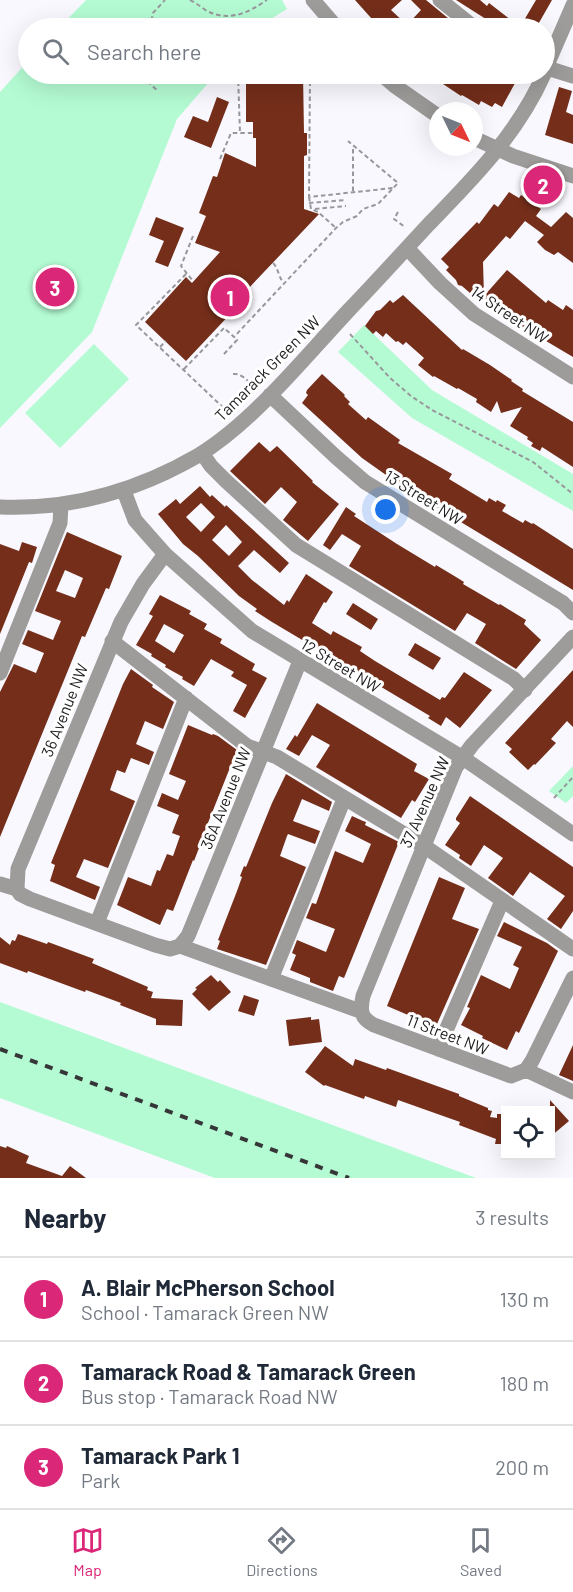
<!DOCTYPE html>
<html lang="en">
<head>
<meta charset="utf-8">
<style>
  body { margin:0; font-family:Barlow,sans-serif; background:#f2f2f3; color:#1f2937 }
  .controls { position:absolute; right:18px; bottom:18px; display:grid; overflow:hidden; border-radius:0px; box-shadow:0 6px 24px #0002 }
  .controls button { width:54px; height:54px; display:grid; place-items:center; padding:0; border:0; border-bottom:2px solid #e0e1e3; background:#fff; color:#1f2937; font:30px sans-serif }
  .compass { position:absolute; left:429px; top:102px; width:54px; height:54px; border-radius:50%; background:#fff; box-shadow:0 6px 24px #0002; rotate:133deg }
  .you { position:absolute; left:386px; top:510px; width:21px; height:21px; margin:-15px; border:4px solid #fff; border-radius:50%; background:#1a73e8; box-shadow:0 0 0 9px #1a73e833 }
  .badge { display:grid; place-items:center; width:39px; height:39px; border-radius:50%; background:#db2777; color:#fff; font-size:20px; font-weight:700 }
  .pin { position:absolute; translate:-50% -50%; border:3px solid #fff; box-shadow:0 2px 6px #0006 }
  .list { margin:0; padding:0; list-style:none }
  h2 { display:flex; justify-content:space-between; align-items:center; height:78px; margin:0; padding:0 24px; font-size:26px }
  h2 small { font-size:20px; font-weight:400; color:#747a83 }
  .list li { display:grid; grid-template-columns:39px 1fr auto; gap:18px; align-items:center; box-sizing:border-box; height:84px; padding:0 24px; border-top:2px solid #e0e1e3 }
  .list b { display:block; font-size:22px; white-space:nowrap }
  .list p { margin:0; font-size:20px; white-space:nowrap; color:#747a83 }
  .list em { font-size:20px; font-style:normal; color:#747a83 }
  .icon { flex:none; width:33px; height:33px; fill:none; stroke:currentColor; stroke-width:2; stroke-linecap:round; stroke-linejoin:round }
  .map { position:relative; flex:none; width:573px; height:1178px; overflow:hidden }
  .search { position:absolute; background:#fff; box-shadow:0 6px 24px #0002; left:18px; right:18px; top:18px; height:66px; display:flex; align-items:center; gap:15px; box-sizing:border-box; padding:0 21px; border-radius:33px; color:#747a83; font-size:22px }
  .sheet { height:330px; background:#fff }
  nav { display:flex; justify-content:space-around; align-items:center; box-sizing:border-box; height:84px; border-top:2px solid #e0e1e3; background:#fff; font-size:16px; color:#747a83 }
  nav a { display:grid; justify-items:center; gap:3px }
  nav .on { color:#db2777 }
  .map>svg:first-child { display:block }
  .green { fill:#b4fbd3 }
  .building { fill:#742e1a; fill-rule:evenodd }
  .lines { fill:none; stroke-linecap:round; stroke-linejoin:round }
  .path { stroke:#98989c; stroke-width:2; stroke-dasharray:4.5 3; stroke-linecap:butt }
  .minor { stroke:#9e9c9a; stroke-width:15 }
  .rail { stroke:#363638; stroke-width:4; stroke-dasharray:8 8; stroke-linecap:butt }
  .labels { text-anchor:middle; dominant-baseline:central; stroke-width:6; stroke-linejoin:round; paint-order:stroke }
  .street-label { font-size:16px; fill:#1b1b1d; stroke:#fff }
</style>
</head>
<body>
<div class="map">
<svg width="573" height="1178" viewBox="0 0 573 1178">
  <rect width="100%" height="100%" fill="#f8f8fe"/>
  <path class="green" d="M86 0H282L287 9 256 28H59Z
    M28 61V74H216L177 119 92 332 0 428V92Z
    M364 325 432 390 573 474V511L412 418 338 352Z
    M94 344 129 379 60 448 25 413Z
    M573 766V796L566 803 549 791Z
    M0 1002 476 1178H215L0 1098Z"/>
  <path class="building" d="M355 0H402L391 10 407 25 421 10 411 0H426L460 28H380Z
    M456 0H480L487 6 489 3 520 27 536 0H552L536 28H500Z
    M246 74H303L304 133H307V155L304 156V209L319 214 247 290 250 293 186 361 145 322 186 277 192 283 220 252 195 243 206 216 199 213 213 176 217 177 225 153 256 167V138H253V122H246Z
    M428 74H478L483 76 484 74H520L502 107 495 103 492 107 481 101 479 105 462 95 461 96Z
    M559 87 572 91 566 112 573 115V144L545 135Z
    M217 97 229 102 211 148 184 137 193 116 208 122Z
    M509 192 519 198 521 195 541 209 536 216 551 227 566 212 573 218V263L558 252 554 255 545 250 537 242 544 235 525 221 510 239 506 236 483 262 484 296 507 270 546 303 548 300 563 310 566 305 573 310V357L514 322 495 307 493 309 472 291 470 293 462 286 458 285 456 280 446 270 449 267 441 259 477 222 479 224 494 204 498 207Z
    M156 217 184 228 168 267 155 262 164 241 149 235Z
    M403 295 462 350 463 349 490 365 512 380 511 381 523 389 522 391 573 422V467L542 447 540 451 531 446 533 443 527 439 528 437 510 426 522 407 501 413 497 401 491 412 476 402 477 399 458 388 457 389 434 376 433 377 418 365 424 358 406 342 403 345 398 341 396 342 386 333 383 337 376 331 373 334 365 326 376 311 380 310 390 300 393 303Z
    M322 374 345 395 344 396 350 402 348 404 366 420 368 417 400 440 398 443 452 474 449 479 487 502 489 498 496 502 497 500 506 505 502 511 523 523 525 520 532 524 533 523 573 549V590L403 487 362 458 302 403 308 395 306 393 307 390Z
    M259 442 270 452 277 446 313 481 312 482 339 504 308 541 283 520 297 502 281 487 265 504 230 471Z
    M200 486 210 497 212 495 225 507 226 505 289 563 280 573 254 550 238 566 252 580 284 605 287 600 289 602 306 574 333 592 326 603 324 602 312 623 331 635 333 631 362 647 360 651 375 661 440 700 442 697 445 698 464 672 492 690 460 728 446 717 441 726 428 718 430 716 272 622 255 611 257 609 239 596 198 556 183 544 158 514 176 499 180 504ZM201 503 215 517 201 532 186 517ZM226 525 242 542 229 556 212 540Z
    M346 507 356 514 354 516 397 544 435 567 436 565 456 577 464 582 463 584 499 605 500 604 526 620 524 624 541 640 516 669 475 643 486 624 467 613 455 631 349 566 361 546 342 534 330 550 323 545Z
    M67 532 122 556 109 589 106 588 85 637 82 636 0 837V692L14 664 36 673 44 653 22 644 28 630 53 640 61 621 35 611ZM65 570 83 578 75 598 56 591Z
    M22 542 37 547 32 563 29 562 0 634V544L19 551Z
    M160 595 191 611 189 614 207 624 204 629 222 639 220 643 255 664 252 670 267 678 245 718 233 711 247 685 231 676 234 672 211 659 194 686 182 679 183 677 165 667 166 665 151 656 152 654 136 645 153 616 149 614ZM164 624 184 635 174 653 155 641Z
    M353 603 378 619 371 630 346 614Z
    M415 643 441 658 433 670 408 655Z
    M131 669 153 685 152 687 174 702 163 729 145 721 136 744 154 752 149 765 131 758 125 773 117 770 110 790 135 801 108 868 84 859 76 877 100 887 95 900 50 881 55 865 51 863 123 684Z
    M573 670V727L567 721 551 739 556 743 535 765 534 764 528 770 509 752 512 749 505 743Z
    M317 703 417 764 414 771 429 779 415 802 412 800 401 818 316 767 330 745 312 735 299 756 286 749 295 735 297 737Z
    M188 725 212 735 213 734 218 736 237 750 198 848H199L194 861 193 860 173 911 167 909 160 925 117 905 128 877 151 886 157 870 160 871 167 854 173 856 180 836 172 833 179 815 157 806 162 793 178 800 186 781 169 774Z
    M286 774 332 802 329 811 302 799 293 821 320 831 315 844 288 834 287 836 280 856 306 867 266 965 217 949 220 941 218 940 237 891 242 877 240 876 244 866 246 867 272 803Z
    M470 796 573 867V911L561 929 547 919 565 896 530 872 513 896 488 878 503 858 484 845 471 866 459 858 460 855 445 845 460 823 456 820V818Z
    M352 816 363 821 366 822 365 825 399 842 344 978 339 976 333 991 310 982V978L290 970 296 955 292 953 297 940 326 952 335 929 306 918 312 903 316 904 335 851 363 863 371 844 345 831Z
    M439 877 465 888 452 919 479 929 437 1024 409 1012 408 1015 387 1006Z
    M504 922 547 943 558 951 519 1033 516 1031 507 1050 482 1038 483 1036 461 1025 470 1008 467 1007 481 975 510 989 519 968 513 965 522 947 497 936Z
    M18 934 47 944 48 942 94 959 92 963 148 987 147 990 153 992 151 998 183 1000 182 1026 156 1025V1019L120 1005 121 1003 86 990 85 992 28 971 27 973 0 963V937L10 945 12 940 15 941Z
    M211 975 218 982 220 980 231 992 209 1011 192 994 197 989 195 988Z
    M244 995 259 1000 254 1016 238 1011Z
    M311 1017V1020L319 1019 322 1042 289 1046 286 1020Z
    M573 1045V1081L559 1075Z
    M325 1046 353 1066 355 1059 386 1070 387 1068 459 1094V1096L488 1108V1110L492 1111 490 1117 497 1118V1114H506V1144H495L496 1139 459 1125 460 1122 398 1100 396 1107 365 1096 364 1099 325 1085 324 1086 305 1072Z
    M550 1100 569 1121 550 1137Z
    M0 1146 6 1148 7 1146 29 1156 26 1163 62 1176 70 1166 86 1178H0Z"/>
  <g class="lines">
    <path class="path" d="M190 0C196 3 201 7 207 11 229 22 248 13 267 0
      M150 28 153 13 165 0
      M145 74 151 85 157 90
      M238 74 240 133
      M310 74 309 197 393 188
      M220 159 231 133H253
      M353 191V146
      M309 197 311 209 318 212 336 228
      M309 203 345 200
      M315 209 346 206
      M398 212 394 219 405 227
      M193 236 181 266 193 281
      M273 263C279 269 278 277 284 283
      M186 274 136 325 230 414
      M350 334 390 378 411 396 432 410 533 462 573 494
      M160 347 166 341
      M224 354 237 340 234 337
      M184 369 224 328 234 337 336 228 343 222 357 216 363 209 378 204 398 183 348 141
      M233 374C242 373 250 382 254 390
      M554 798 573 777"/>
    <path class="minor" d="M313 0 337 28
      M440 0 475 28
      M544 67 573 76
      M544 72 573 5
      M381 74 395 86 438 116
      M474 138 513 156 573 176
      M407 248 440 283 474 314 573 377
      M270 395 336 457 365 482 563 603 573 613
      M202 453 211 466 226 481 296 545 514 679 525 690
      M124 491 135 520 149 536 165 554 252 631 463 758 573 834
      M0 507C72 510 137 491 199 455 254 421 304 358 349 310 376 282 402 253 429 224 474 178 518 133 544 74
      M573 637 472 745 456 767 363 996C360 1010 360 1018 374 1025L511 1076 526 1070 532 1061 573 978
      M112 641 247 746 277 757 424 846 573 949
      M0 673 60 523 61 505
      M0 884 17 889
      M17 889 18 869 121 622 143 584 165 554
      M17 889 20 894 30 899 155 945 170 949 180 946
      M97 923 186 698
      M180 946 188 936 300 661
      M180 946 360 1011
      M271 979 344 799
      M438 1049 502 901
      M526 1070 573 1092"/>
    <path class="rail" d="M0 1049 349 1178"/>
  </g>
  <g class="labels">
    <g class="street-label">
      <text transform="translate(510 314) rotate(34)">14 Street NW</text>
      <text transform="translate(267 368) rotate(-45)">Tamarack Green NW</text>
      <text transform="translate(424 497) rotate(32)">13 Street NW</text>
      <text transform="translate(341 665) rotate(31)">12 Street NW</text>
      <text transform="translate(64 710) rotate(-68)">36 Avenue NW</text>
      <text transform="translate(225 798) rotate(-68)">36A Avenue NW</text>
      <text transform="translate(424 802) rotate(-66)">37 Avenue NW</text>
      <text transform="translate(448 1034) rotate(21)">11 Street NW</text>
    </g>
  </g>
</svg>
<div class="controls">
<button><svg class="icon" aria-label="locate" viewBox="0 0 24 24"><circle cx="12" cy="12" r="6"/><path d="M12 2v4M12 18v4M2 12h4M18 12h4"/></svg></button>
</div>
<svg class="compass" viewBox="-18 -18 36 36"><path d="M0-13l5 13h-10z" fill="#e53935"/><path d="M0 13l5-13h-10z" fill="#747a83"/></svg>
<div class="you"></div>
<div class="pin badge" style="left:230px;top:297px">1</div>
<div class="pin badge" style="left:543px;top:185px">2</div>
<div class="pin badge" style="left:55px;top:287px">3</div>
<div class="search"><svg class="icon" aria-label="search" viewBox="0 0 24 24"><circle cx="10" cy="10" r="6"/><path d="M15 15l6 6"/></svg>Search here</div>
</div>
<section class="sheet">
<h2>Nearby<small>3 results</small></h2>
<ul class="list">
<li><span class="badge">1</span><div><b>A. Blair McPherson School</b><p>School · Tamarack Green NW</p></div><em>130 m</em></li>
<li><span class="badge">2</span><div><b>Tamarack Road &amp; Tamarack Green</b><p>Bus stop · Tamarack Road NW</p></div><em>180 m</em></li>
<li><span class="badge">3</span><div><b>Tamarack Park 1</b><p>Park</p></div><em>200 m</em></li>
</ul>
</section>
<nav>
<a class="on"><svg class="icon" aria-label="map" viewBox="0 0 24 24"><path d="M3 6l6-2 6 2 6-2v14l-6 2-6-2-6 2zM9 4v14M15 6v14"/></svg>Map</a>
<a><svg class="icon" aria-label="directions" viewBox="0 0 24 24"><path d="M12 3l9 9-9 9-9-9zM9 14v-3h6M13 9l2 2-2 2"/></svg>Directions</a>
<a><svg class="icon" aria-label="saved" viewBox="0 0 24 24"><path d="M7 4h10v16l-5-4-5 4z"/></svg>Saved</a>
</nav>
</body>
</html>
